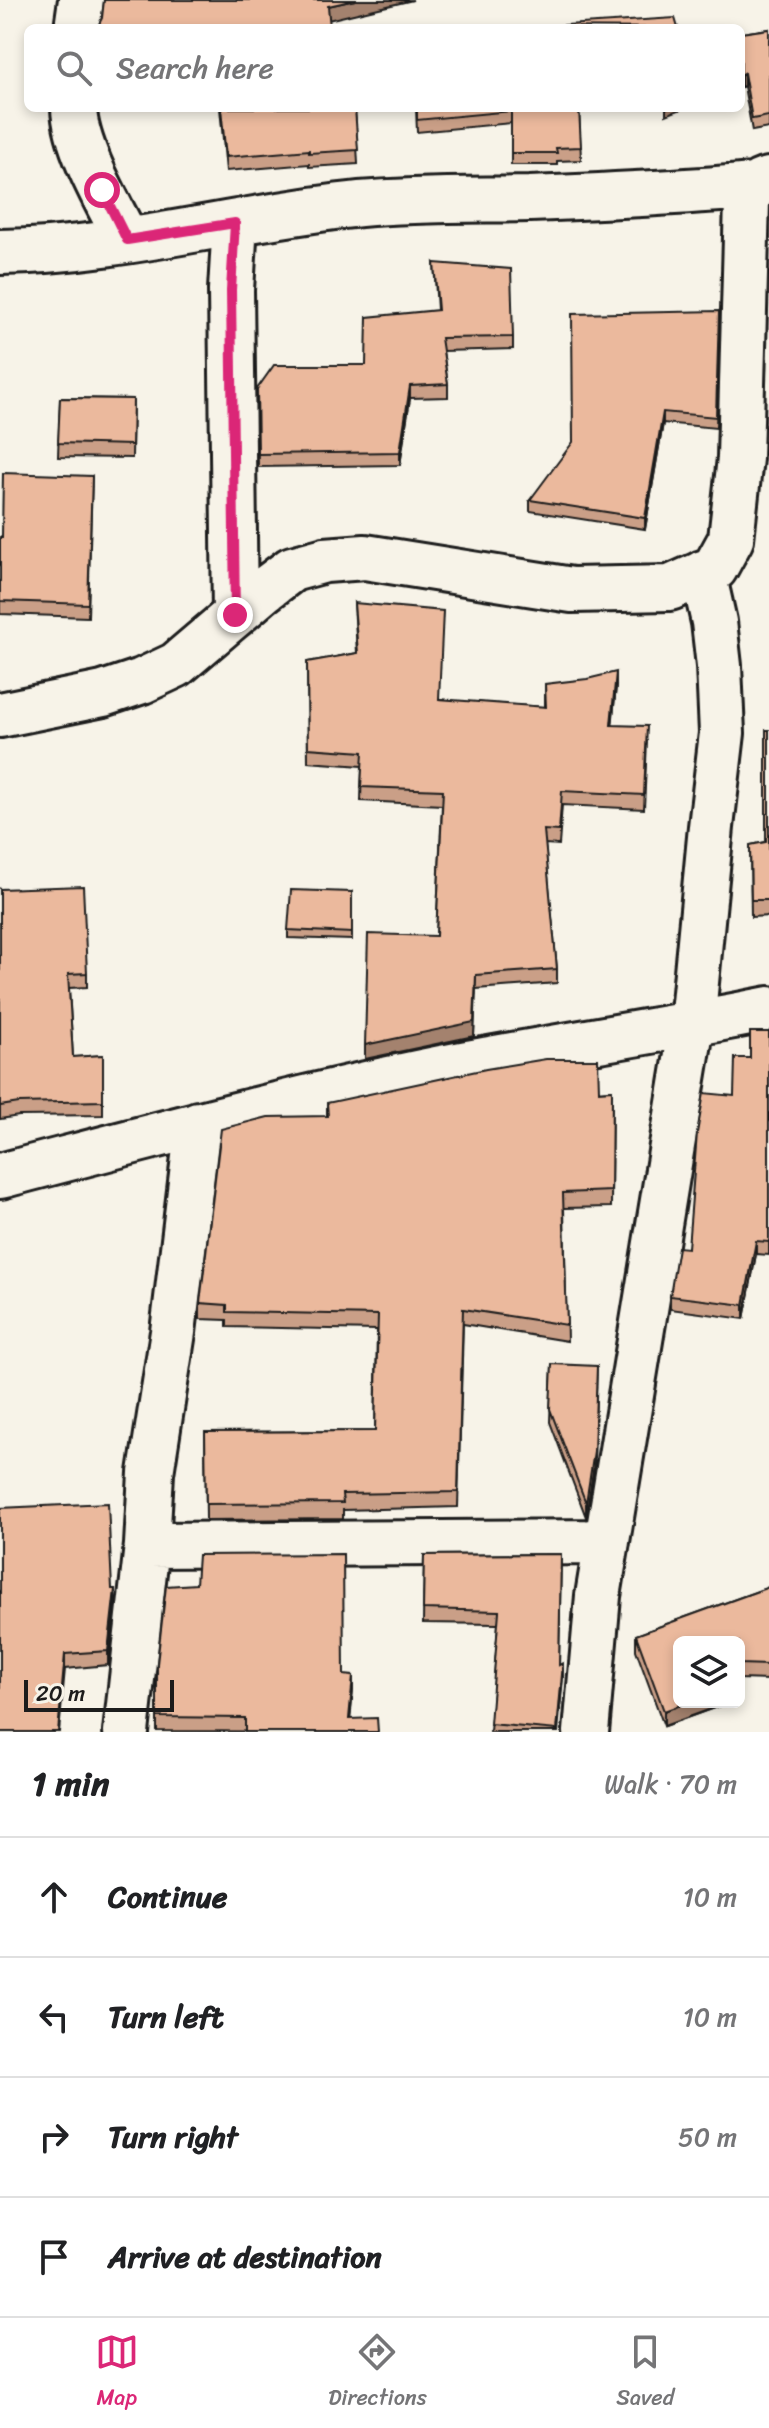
<!DOCTYPE html>
<html lang="en">
<head>
<meta charset="utf-8">
<style>
  body { margin:0; font-family:Sriracha,sans-serif; background:#f6f6f6; color:#202124 }
  .controls { position:absolute; right:24px; bottom:24px; display:grid; overflow:hidden; border-radius:12px; box-shadow:0 4px 12px #0003 }
  .controls button { width:72px; height:72px; display:grid; place-items:center; padding:0; border:0; border-bottom:2px solid #e0e0e0; background:#fff; color:#202124; font:40px sans-serif }
  .scale { position:absolute; left:24px; bottom:20px; width:150px; box-sizing:border-box; padding-left:8px; border:4px solid #1c1c1c; border-top:0; font-size:22px; line-height:28px; white-space:nowrap; color:#1c1c1c; -webkit-text-stroke:6px #f7f3e8; paint-order:stroke }
  .stop { position:absolute; width:24px; height:24px; margin:-18px; border:6px solid #db2777; border-radius:50%; background:#fff }
  .stop.end { background:#db2777; border-color:#fff; box-shadow:0 2px 8px #0008 }
  .list { margin:0; padding:0; list-style:none }
  h2 { display:flex; justify-content:space-between; align-items:center; height:104px; margin:0; padding:0 32px; font-size:34px }
  h2 small { font-size:26px; font-weight:400; color:#757577 }
  .list li { display:grid; grid-template-columns:52px 1fr auto; gap:24px; align-items:center; box-sizing:border-box; height:120px; padding:0 32px; border-top:2px solid #e0e0e0 }
  .list b { display:block; font-size:30px; white-space:nowrap }
  .list em { font-size:26px; font-style:normal; color:#757577 }
  .icon { flex:none; width:44px; height:44px; fill:none; stroke:currentColor; stroke-width:2; stroke-linecap:round; stroke-linejoin:round }
  .map { position:relative; flex:none; width:769px; height:1732px; overflow:hidden }
  .search { position:absolute; background:#fff; box-shadow:0 4px 12px #0003; left:24px; right:24px; top:24px; height:88px; display:flex; align-items:center; gap:20px; box-sizing:border-box; padding:0 28px; border-radius:12px; color:#757577; font-size:30px }
  .sheet { height:584px; background:#fff }
  nav { display:flex; justify-content:space-around; align-items:center; box-sizing:border-box; height:112px; border-top:2px solid #e0e0e0; background:#fff; font-size:22px; color:#757577 }
  nav a { display:grid; justify-items:center; gap:4px }
  nav .on { color:#db2777 }
  .map>svg:first-child { display:block }
  .lines { fill:none; stroke-linecap:round; stroke-linejoin:round }
  .minor-casing { stroke:#1c1c1c; stroke-width:50 }
  .minor { stroke:#f7f3e8; stroke-width:44 }
  .wall { fill:#ca9f87; stroke:#1c1c1c; stroke-width:2 }
  .shaded-wall { fill:#a4826e; stroke:#1c1c1c; stroke-width:2 }
  .building { fill:#ebb99d; stroke:#1c1c1c; stroke-width:2 }
  .route { stroke:#db2777; stroke-width:10 }
</style>
</head>
<body>
<div class="map">
<svg width="769" height="1732" viewBox="0 0 769 1732">
  <rect width="100%" height="100%" fill="#f7f3e8"/>
  <filter id="ink" filterUnits="userSpaceOnUse"><feTurbulence type="fractalNoise" baseFrequency=".0125" numOctaves="2"/><feDisplacementMap in="SourceGraphic" scale="16" xChannelSelector="R" yChannelSelector="G"/><feConvolveMatrix kernelMatrix="1 2 1 2 8 2 1 2 1" color-interpolation-filters="sRGB"/></filter>
  <g filter="url(#ink)">
    <g class="lines">
      <defs>
        <path id="minor" d="M77 28 81 0
          M74 108C75 147 109 205 127 240
          M235 223 231 290 235 615
          M0 252C121 251 240 216 360 204 417 199 473 200 530 199 605 196 679 193 754 186
          M0 715 103 694 142 681 176 665 263 591 292 569 325 560 365 557 572 590 670 588 715 568 731 539 740 458 747 200C752 189 756 182 769 180
          M0 1176C146 1138 293 1098 441 1068 550 1047 660 1031 769 1009
          M147 1545 607 1542
          M126 1732 147 1545 151 1473 173 1332 198 1124
          M586 1732 598 1596 692 1024 711 827 722 733 719 666 714 622 703 573"/>
      </defs>
      <use href="#minor" class="minor-casing"/>
      <use href="#minor" class="minor"/>
    </g>
    <path class="wall" d="M769 29V128L752 131 744 86 741 87V33Z
      M220 108H355L358 164 309 167V164L226 171Z
      M416 108H579L581 160 557 161V165H511V123L417 132Z
      M434 263 513 337V349L443 351 448 384V397L410 398 400 465 258 467 257 389 366 365 437 310Z
      M719 311 716 428 663 423 645 529 530 511V500Z
      M60 398 133 399 132 458 58 457Z
      M92 476 88 617 0 614V537Z
      M354 603 440 700 545 707V684L616 686 612 725 647 741 644 809 562 805 559 845 545 844 557 969V983L476 989 474 1036 365 1059 436 936 442 805 361 801 362 766 308 762 307 662 357 653Z
      M769 730V916L751 917 750 845 766 842Z
      M0 889 87 973V987L69 988 73 1057 103 1055V1115L19 1116 0 1119Z
      M352 892V940L288 938V930Z
      M769 1032V1255L756 1254 744 1319 670 1309V1296L688 1248 734 1096 750 1058Z
      M612 1090 611 1207 564 1208 567 1341 463 1324 458 1507 343 1510V1519L206 1520 205 1432 375 1431 377 1330 227 1327V1320L200 1319V1303L327 1116V1103Z
      M552 1364 594 1465 586 1517 550 1422Z
      M561 1554 559 1665 563 1677 558 1732H490L498 1624 423 1623 424 1555Z
      M769 1587V1680L739 1679V1642H679L725 1702V1704L664 1726 636 1650V1635Z
      M112 1589 115 1604 108 1665 65 1669 0 1732Z
      M157 1664 344 1675 353 1690 350 1719 378 1732 157 1731Z"/>
    <path class="shaded-wall" d="M355 0H413L328 20V6Z
      M744 73V86L741 87V75Z
      M666 108H684L666 115Z
      M410 386V398L400 465V452Z
      M663 412V423L645 529V518Z
      M616 672V686L611 739V725Z
      M476 975 474 1036 365 1059V1045Z
      M756 1241V1254L744 1319V1305Z
      M597 1366 594 1465 586 1517V1503Z
      M115 1589V1604L108 1665V1651Z
      M65 1654V1669L59 1732H58Z
      M563 1663V1677L557 1732Z
      M353 1676V1690L349 1732V1719Z
      M689 1702H725V1704L664 1726V1711Z"/>
    <path class="building" d="M104 0H355L328 6 330 28H97L102 18Z
      M675 18 678 28 534 27Z
      M769 29V116L752 119 744 73 741 75V33Z
      M221 108H355L358 150 309 153V150L226 157Z
      M417 108H579L581 147 556 148 557 153H511V111L417 120Z
      M434 263 511 269 513 337 441 338 448 384 410 386 400 452 258 454 257 389 274 365H366L367 317 438 310Z
      M719 311 716 417 663 412 645 518 530 500 573 442 572 314Z
      M60 398 133 399 132 445 58 443Z
      M3 473 92 476 88 604 0 601V537H2Z
      M354 603 443 611 439 699 546 707 545 684 587 679 616 672 611 725 647 726 644 795 562 791 559 831 544 830 557 969 476 975 474 1022 365 1045 368 934 436 936 443 790 361 787 363 752 308 748 307 662 358 653Z
      M766 730H769V900H751L750 845 766 842Z
      M83 886 87 973 68 974 73 1057 103 1055V1101L19 1103 0 1106V889Z
      M291 890 352 892V933L288 930Z
      M750 1032H769V1242L756 1241 744 1305 670 1296 678 1247 688 1248 697 1133 704 1093 734 1096 735 1058H750Z
      M546 1059H598L599 1091 612 1090 611 1191 563 1193 567 1325 463 1309 458 1492 342 1494 343 1503 206 1504 205 1432 375 1431 378 1315 227 1312V1305L200 1303 221 1129 268 1117 328 1116 327 1103 486 1069Z
      M552 1364 597 1366 594 1451 586 1503 550 1409Z
      M108 1503 112 1589H115L108 1651 65 1654 58 1732H0V1508Z
      M343 1554 344 1675 353 1676 349 1719 377 1718 378 1732H245V1718L157 1717V1664L166 1586 196 1584 198 1555Z
      M561 1554 559 1665 563 1663 557 1730 490 1724 499 1611 423 1609 424 1555Z
      M769 1587V1665L739 1664V1642H679V1702H689L664 1711 636 1635Z"/>
  </g>
  <g class="lines" filter="url(#ink)">
    <path class="route" d="M102 190 127 240 235 223 231 290 235 615"/>
  </g>
</svg>
<div class="controls">
<button><svg class="icon" aria-label="layers" viewBox="0 0 24 24"><path d="M12 4l9 5-9 5-9-5zM3 14l9 5 9-5"/></svg></button>
</div>
<div class="scale">20 m</div>
<div class="stop" style="left:102px;top:190px"></div>
<div class="stop end" style="left:235px;top:615px"></div>
<div class="search"><svg class="icon" aria-label="search" viewBox="0 0 24 24"><circle cx="10" cy="10" r="6"/><path d="M15 15l6 6"/></svg>Search here</div>
</div>
<section class="sheet">
<h2>1 min<small>Walk · 70 m</small></h2>
<ul class="list">
<li><svg class="icon" aria-label="ahead" viewBox="0 0 24 24"><path d="M12 20V5M6 11l6-6 6 6"/></svg><div><b>Continue</b></div><em>10 m</em></li>
<li><svg class="icon" aria-label="left" viewBox="0 0 24 24"><path d="M17 20v-9H6M10 6l-5 5 5 5"/></svg><div><b>Turn left</b></div><em>10 m</em></li>
<li><svg class="icon" aria-label="right" viewBox="0 0 24 24"><path d="M7 20v-9h11M14 6l5 5-5 5"/></svg><div><b>Turn right</b></div><em>50 m</em></li>
<li><svg class="icon" aria-label="arrive" viewBox="0 0 24 24"><path d="M6 21V4h12l-3 4 3 4H6"/></svg><div><b>Arrive at destination</b></div></li>
</ul>
</section>
<nav>
<a class="on"><svg class="icon" aria-label="map" viewBox="0 0 24 24"><path d="M3 6l6-2 6 2 6-2v14l-6 2-6-2-6 2zM9 4v14M15 6v14"/></svg>Map</a>
<a><svg class="icon" aria-label="directions" viewBox="0 0 24 24"><path d="M12 3l9 9-9 9-9-9zM9 14v-3h6M13 9l2 2-2 2"/></svg>Directions</a>
<a><svg class="icon" aria-label="saved" viewBox="0 0 24 24"><path d="M7 4h10v16l-5-4-5 4z"/></svg>Saved</a>
</nav>
</body>
</html>
